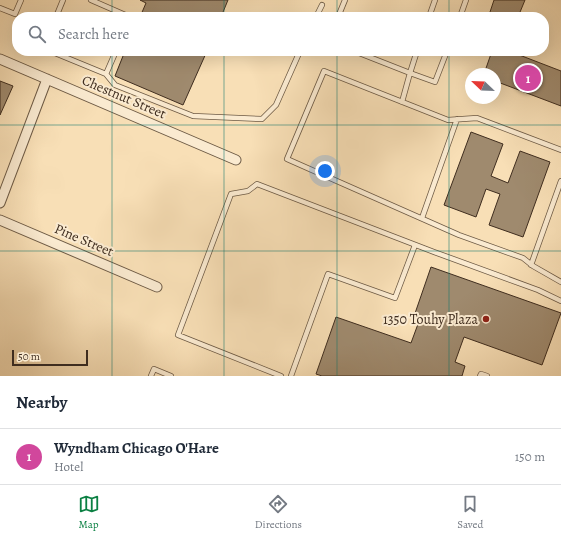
<!DOCTYPE html>
<html lang="en">
<head>
<meta charset="utf-8">
<style>
  body { margin:0; font-family:Alegreya,serif; background:#f2f2f3; color:#1f2937 }
  .compass { position:absolute; left:465px; top:68px; width:36px; height:36px; border-radius:50%; background:#fff; box-shadow:0 4px 16px #0002; rotate:293deg }
  .scale { position:absolute; left:12px; bottom:10px; width:76px; box-sizing:border-box; padding-left:4px; border:2px solid #3f2d1f; border-top:0; font-size:11px; line-height:14px; white-space:nowrap; color:#3f2d1f; -webkit-text-stroke:3px #faead0; paint-order:stroke }
  .you { position:absolute; left:325px; top:171px; width:14px; height:14px; margin:-10px; border:3px solid #fff; border-radius:50%; background:#1a73e8; box-shadow:0 0 0 6px #1a73e833 }
  .badge { display:grid; place-items:center; width:26px; height:26px; border-radius:50%; background:#0b8043; color:#fff; font-size:13px; font-weight:700 }
  .pin { position:absolute; translate:-50% -50%; border:2px solid #fff; box-shadow:0 1px 4px #0006 }
  .list { margin:0; padding:0; list-style:none }
  h2 { display:flex; justify-content:space-between; align-items:center; height:52px; margin:0; padding:0 16px; font-size:17px }
  h2 small { font-size:13px; font-weight:400; color:#747a83 }
  .list li { display:grid; grid-template-columns:26px 1fr auto; gap:12px; align-items:center; box-sizing:border-box; height:56px; padding:0 16px; border-top:1px solid #e0e1e3 }
  .list b { display:block; font-size:15px; white-space:nowrap }
  .list p { margin:0; font-size:13px; white-space:nowrap; color:#747a83 }
  .list em { font-size:13px; font-style:normal; color:#747a83 }
  .icon { flex:none; width:22px; height:22px; fill:none; stroke:currentColor; stroke-width:2; stroke-linecap:round; stroke-linejoin:round }
  .map { position:relative; flex:none; width:561px; height:376px; overflow:hidden }
  .search { position:absolute; background:#fff; box-shadow:0 4px 16px #0002; left:12px; right:12px; top:12px; height:44px; display:flex; align-items:center; gap:10px; box-sizing:border-box; padding:0 14px; border-radius:16px; color:#747a83; font-size:15px }
  .sheet { height:108px; background:#fff }
  nav { display:flex; justify-content:space-around; align-items:center; box-sizing:border-box; height:56px; border-top:1px solid #e0e1e3; background:#fff; font-size:11px; color:#747a83 }
  nav a { display:grid; justify-items:center; gap:2px }
  nav .on { color:#0b8043 }
  .map>svg:first-child { display:block }
  .building { fill:#9f8a6e; stroke:#3f2d1f }
  .lines { fill:none; stroke-linecap:round; stroke-linejoin:round }
  .lane-casing { stroke:#6d5a45; stroke-width:6 }
  .street-casing { stroke:#6d5a45; stroke-width:11 }
  .lane { stroke:#faead0; stroke-width:4.5 }
  .street { stroke:#faead0; stroke-width:9 }
  .grid { fill:none; stroke:#0f766e; stroke-width:1; stroke-opacity:0.55 }
  .poi-dot { fill:#8f2418; stroke:#faead0; stroke-width:1.5 }
  .labels { text-anchor:middle; dominant-baseline:central; stroke-width:4; stroke-linejoin:round; paint-order:stroke }
  .street-label { font-size:14px; fill:#3f2d1f; stroke:#faead0 }
  .poi-label { font-size:14px; fill:#3f2d1f; stroke:#faead0; text-anchor:end }
</style>
</head>
<body>
<div class="map">
<svg width="561" height="376" viewBox="0 0 561 376">
  <rect width="100%" height="100%" fill="#f8dfb6"/>
  <filter id="stains"><feTurbulence type="fractalNoise" baseFrequency=".005" numOctaves="4"/><feColorMatrix values="0 0 0 0 .2 0 0 0 0 .09 0 0 0 0 .02 0 0 0 .5 -.17"/></filter>
  <radialGradient id="worn" r=".72"><stop offset=".6" stop-color="#630" stop-opacity="0"/><stop offset="1" stop-color="#630" stop-opacity=".3"/></radialGradient>
  <path class="building" d="M140 0H228L221 17H140L146 3Z
    M494 0H525L518 17H491V16L489 15Z
    M125 51H207L183 105 115 76Z
    M492 51H509L561 71V106L495 81V74H484Z
    M0 81 13 86 0 115Z
    M471 132 503 144 491 176 508 183 520 151 550 162 523 237 489 225 500 194 486 189 476 217 444 205Z
    M431 267 561 313 542 365 464 337 455 362 465 366 462 376H322L316 374 336 317 411 343 418 324 412 322Z"/>
  <g class="lines">
    <defs>
      <path id="lane" d="M91 0 130 17
        M0 8 15 14 21 0
        M56 17 63 0
        M316 17 322 5
        M338 17 345 0
        M429 17 435 0
        M460 17 466 0
        M50 51 106 74 116 51
        M354 51 410 73 402 102
        M417 51 410 73 435 82 447 51
        M106 74 115 85 193 116 262 119 276 105 300 51
        M561 150 477 118 448 120 324 71 287 159 459 235 523 258 533 266 561 282
        M422 218 457 119
        M531 265 561 181
        M151 376 154 369 171 376
        M281 376 178 335 231 194 248 191 257 184 434 252 538 290 561 301
        M291 376 328 274 395 298 415 245
        M480 376 481 374 487 376"/>
      <path id="street" d="M0 59 236 160
        M0 203 47 79
        M0 220 157 287"/>
    </defs>
    <use href="#lane" class="lane-casing"/>
    <use href="#street" class="street-casing"/>
    <use href="#lane" class="lane"/>
    <use href="#street" class="street"/>
  </g>
  <path class="grid" d="M112 0V17M224 0V17M337 0V17M449 0V17M112 51V376M224 51V376M337 51V376M449 51V376M0 125H561M0 251H561"/>
  <circle class="poi-dot" cx="486" cy="319" r="4"/>
  <g class="labels">
    <g class="street-label">
      <text transform="translate(124 97) rotate(23)">Chestnut Street</text>
      <text transform="translate(84 240) rotate(23)">Pine Street</text>
    </g>
    <g class="poi-label">
      <text x="478" y="319">1350 Touhy Plaza</text>
    </g>
  </g>
  <rect width="100%" height="100%" filter="url(#stains)"/>
  <rect width="100%" height="100%" fill="url(#worn)"/>
</svg>
<svg class="compass" viewBox="-18 -18 36 36"><path d="M0-13l5 13h-10z" fill="#e53935"/><path d="M0 13l5-13h-10z" fill="#747a83"/></svg>
<div class="scale">50 m</div>
<div class="you"></div>
<div class="pin badge" style="left:528px;top:78px;background:#d1479c">1</div>
<div class="search"><svg class="icon" aria-label="search" viewBox="0 0 24 24"><circle cx="10" cy="10" r="6"/><path d="M15 15l6 6"/></svg>Search here</div>
</div>
<section class="sheet">
<h2>Nearby<small></small></h2>
<ul class="list">
<li><span class="badge" style="background:#d1479c">1</span><div><b>Wyndham Chicago O'Hare</b><p>Hotel</p></div><em>150 m</em></li>
</ul>
</section>
<nav>
<a class="on"><svg class="icon" aria-label="map" viewBox="0 0 24 24"><path d="M3 6l6-2 6 2 6-2v14l-6 2-6-2-6 2zM9 4v14M15 6v14"/></svg>Map</a>
<a><svg class="icon" aria-label="directions" viewBox="0 0 24 24"><path d="M12 3l9 9-9 9-9-9zM9 14v-3h6M13 9l2 2-2 2"/></svg>Directions</a>
<a><svg class="icon" aria-label="saved" viewBox="0 0 24 24"><path d="M7 4h10v16l-5-4-5 4z"/></svg>Saved</a>
</nav>
</body>
</html>
